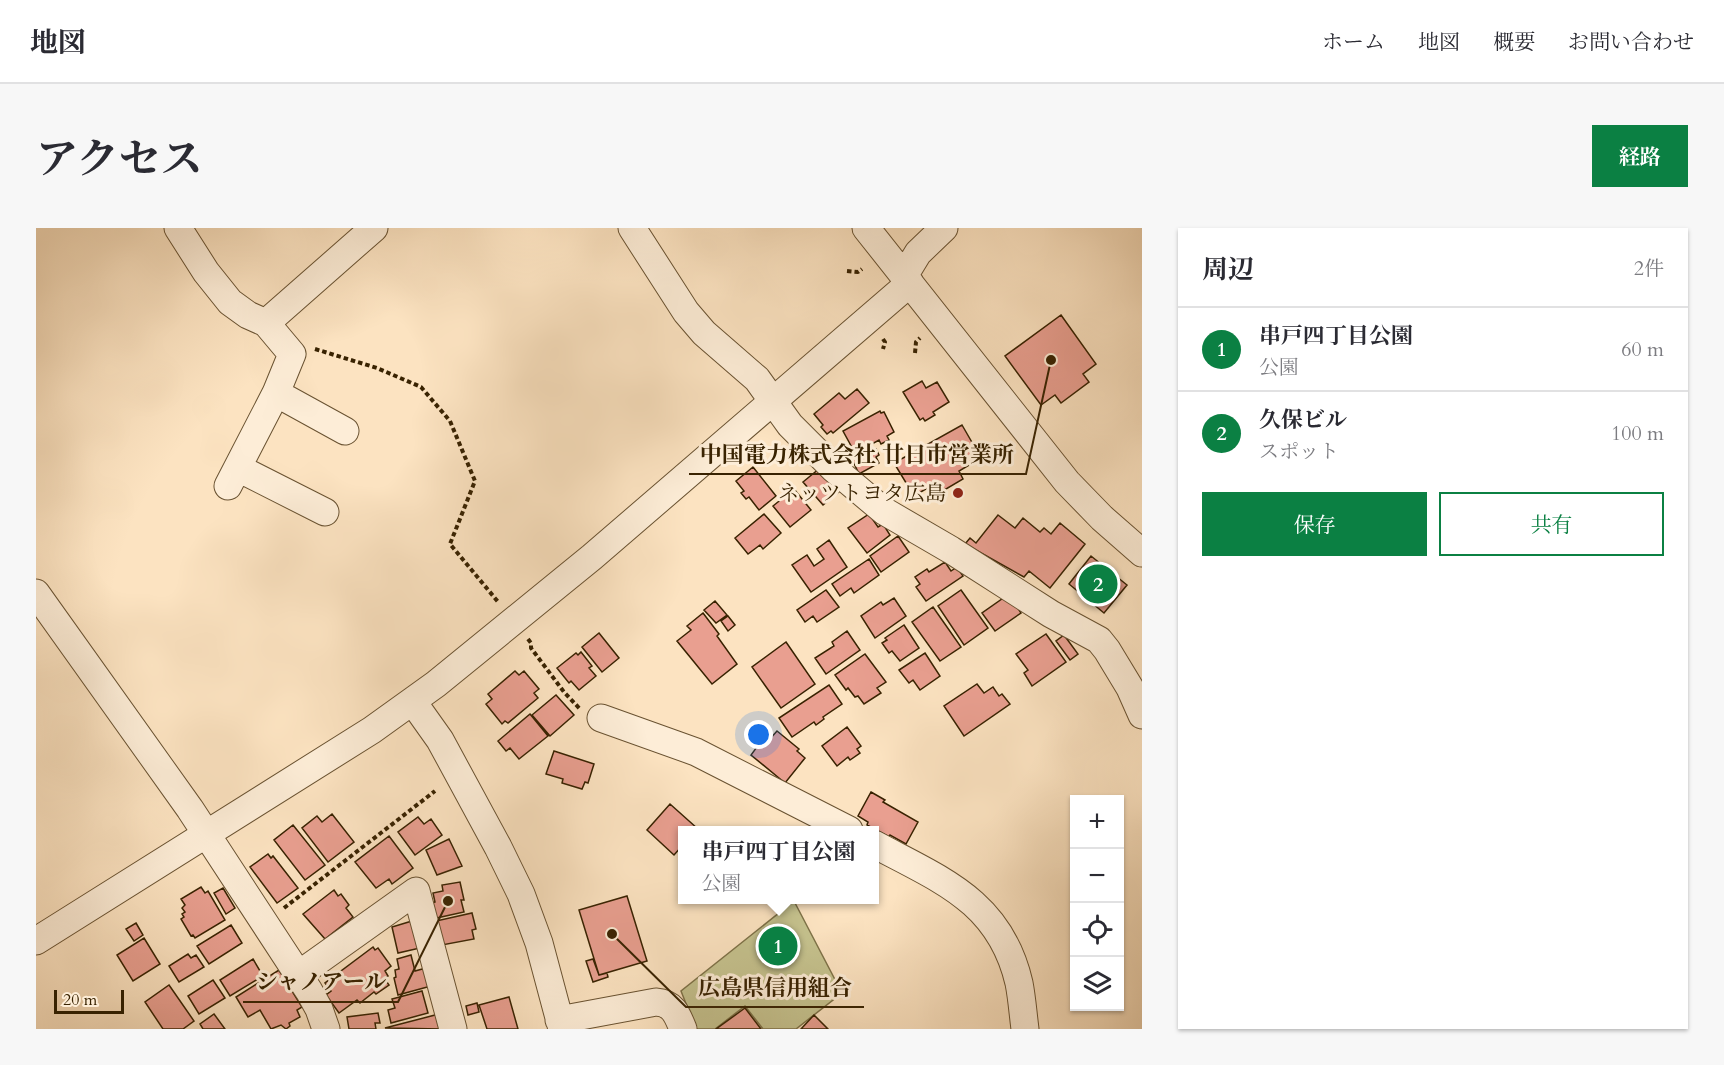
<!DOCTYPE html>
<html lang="ja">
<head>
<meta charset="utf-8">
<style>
  body { margin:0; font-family:Cardo,"Noto Serif JP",serif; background:#f7f7f7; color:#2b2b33 }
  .controls { position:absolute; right:18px; bottom:18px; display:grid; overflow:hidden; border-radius:0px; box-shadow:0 2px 4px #0004 }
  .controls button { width:54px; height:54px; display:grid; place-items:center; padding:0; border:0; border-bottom:2px solid #e1e1e2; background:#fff; color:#2b2b33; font:30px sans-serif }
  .scale { position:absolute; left:18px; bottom:15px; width:70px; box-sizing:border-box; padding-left:6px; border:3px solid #382201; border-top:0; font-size:16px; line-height:21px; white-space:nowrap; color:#382201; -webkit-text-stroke:4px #fdedd7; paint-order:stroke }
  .you { position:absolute; left:723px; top:507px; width:21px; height:21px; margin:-15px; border:4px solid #fff; border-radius:50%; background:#1a73e8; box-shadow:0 0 0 9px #1a73e833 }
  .badge { display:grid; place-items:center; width:39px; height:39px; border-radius:50%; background:#0b8043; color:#fff; font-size:20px; font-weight:700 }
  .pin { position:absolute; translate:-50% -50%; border:3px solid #fff; box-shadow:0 2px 6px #0006 }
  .popup { position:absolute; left:642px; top:598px; width:201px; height:78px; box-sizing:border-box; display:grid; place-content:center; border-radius:0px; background:#fff; filter:drop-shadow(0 2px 4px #0005); font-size:20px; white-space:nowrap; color:#7c7c81 }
  .popup b { font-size:22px; color:#2b2b33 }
  .popup::after { content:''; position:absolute; left:50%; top:100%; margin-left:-12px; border:12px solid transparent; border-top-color:#fff }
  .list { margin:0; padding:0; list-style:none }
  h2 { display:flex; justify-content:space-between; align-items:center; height:78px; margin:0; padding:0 24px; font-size:26px }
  h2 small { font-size:20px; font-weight:400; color:#7c7c81 }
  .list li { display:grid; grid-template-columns:39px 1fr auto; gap:18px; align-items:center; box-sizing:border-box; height:84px; padding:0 24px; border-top:2px solid #e1e1e2 }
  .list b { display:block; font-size:22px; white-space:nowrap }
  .list p { margin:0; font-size:20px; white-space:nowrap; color:#7c7c81 }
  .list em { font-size:20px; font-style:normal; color:#7c7c81 }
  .actions { display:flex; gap:12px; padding:18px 24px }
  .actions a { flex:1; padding:14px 0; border:2px solid #0b8043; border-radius:0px; text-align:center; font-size:21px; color:#0b8043 }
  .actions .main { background:#0b8043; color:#fff }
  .icon { flex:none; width:33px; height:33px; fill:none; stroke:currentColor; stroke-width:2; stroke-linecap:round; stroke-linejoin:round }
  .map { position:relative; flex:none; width:1106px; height:801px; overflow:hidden; border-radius:0px }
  header { display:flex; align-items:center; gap:36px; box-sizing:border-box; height:84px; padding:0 30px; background:#fff; border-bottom:2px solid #e1e1e2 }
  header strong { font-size:28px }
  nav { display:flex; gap:33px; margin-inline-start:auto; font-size:21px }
  .intro { display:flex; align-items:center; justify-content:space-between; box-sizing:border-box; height:144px; padding:0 36px }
  h1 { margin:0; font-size:42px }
  .button { padding:15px 27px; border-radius:0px; background:#0b8043; color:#fff; font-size:21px; font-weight:700 }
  main { display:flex; gap:36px; padding:0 36px }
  aside { flex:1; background:#fff; border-radius:0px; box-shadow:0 2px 4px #0004 }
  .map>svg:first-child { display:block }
  .green { fill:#c5c28e; stroke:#7e7248; stroke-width:1.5 }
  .building { fill:#e99f90; stroke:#382201; stroke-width:1.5 }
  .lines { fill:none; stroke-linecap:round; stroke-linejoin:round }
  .minor-casing { stroke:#695231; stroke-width:29 }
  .path { stroke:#382201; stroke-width:4; stroke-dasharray:4.5 3; stroke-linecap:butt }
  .minor { stroke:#fdedd7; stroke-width:27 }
  .poi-dot { fill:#8f2418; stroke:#fdedd7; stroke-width:2 }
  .labels { text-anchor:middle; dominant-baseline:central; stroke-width:6; stroke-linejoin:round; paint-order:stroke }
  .poi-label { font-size:21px; fill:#382201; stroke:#fdedd7; text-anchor:end }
  .leader { fill:none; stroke:#382201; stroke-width:2 }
  .callout-dot { fill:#382201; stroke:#fdedd7; stroke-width:2 }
  .callout-label { font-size:22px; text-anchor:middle; font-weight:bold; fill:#382201; stroke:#fdedd7; stroke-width:6; stroke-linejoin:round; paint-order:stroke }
</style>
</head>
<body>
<header>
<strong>地図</strong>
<nav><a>ホーム</a><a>地図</a><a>概要</a><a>お問い合わせ</a></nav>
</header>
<div class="intro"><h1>アクセス</h1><a class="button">経路</a></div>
<main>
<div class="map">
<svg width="1106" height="801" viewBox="0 0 1106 801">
  <rect width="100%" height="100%" fill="#fce3c1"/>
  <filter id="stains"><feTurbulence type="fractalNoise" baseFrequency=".00333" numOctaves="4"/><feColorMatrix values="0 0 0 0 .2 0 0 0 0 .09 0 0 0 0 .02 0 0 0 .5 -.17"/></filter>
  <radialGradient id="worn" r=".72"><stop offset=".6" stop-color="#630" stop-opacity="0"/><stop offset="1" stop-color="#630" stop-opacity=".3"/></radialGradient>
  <path class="green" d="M758 673 806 765 760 801H727L709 778 679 801H660L645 763Z"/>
  <path class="building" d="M1025 87 1060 136 1047 146 1053 154 1025 175 1019 167 1005 177 969 128Z
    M886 153 890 160 901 154 913 174 897 184 899 187 889 193 887 190 884 192 867 164Z
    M821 161 833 175 797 205 795 203 791 206 785 199 787 197 778 186 803 165 809 171Z
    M844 183 845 185 848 184 858 204 851 208 853 212 845 216 843 212 834 217 837 223 840 221 843 227 840 229 843 235 823 246 814 227 819 225 807 203Z
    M926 197 945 230 923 243 927 251 905 264 900 255 878 268 858 235Z
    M717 239 740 268 723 282 713 269 710 271 705 265 708 263 700 253Z
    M784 240 804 263 787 277 767 254Z
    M758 261 775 282 754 299 737 278Z
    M728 286 745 305 727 321 724 317 712 326 699 310Z
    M833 286 842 299 847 296 854 307 831 325 812 300Z
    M962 287 979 300 987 290 1004 304 1008 300 1015 306 1024 295 1049 316 1014 360 993 343 988 349 929 316 934 310 940 315Z
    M862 308 873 324 845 344 834 328Z
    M793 312 811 339 775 364 756 337 771 327 778 338 788 331 781 321Z
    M1055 328 1091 357 1068 385 1033 356Z
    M833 331 843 347 818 365 815 360 804 368 796 356Z
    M909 334 915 343 921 339 927 348 890 373 880 359 884 356 879 349 891 341 893 344Z
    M790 362 803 379 781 394 777 388 769 394 761 382Z
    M925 362 952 400 928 417 902 378Z
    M973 366 985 385 959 403 946 385Z
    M858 370 870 388 839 410 825 388 845 374 847 377Z
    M679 373 691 387 680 395 668 382Z
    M897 379 925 419 904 433 876 394Z
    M667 385 683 406 681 408 701 436 676 456 641 413 655 402 651 398Z
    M692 388 699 397 692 403 685 393Z
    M868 397 883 420 864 433 856 423 853 425 846 415 851 412 849 410Z
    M811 403 824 422 790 446 779 430 798 418 796 414Z
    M563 405 583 430 566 444 546 419Z
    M1010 406 1030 434 996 458 988 445 992 442 980 426Z
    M1028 407 1042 426 1034 432 1020 413Z
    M750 414 779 456 745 480 716 439Z
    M545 424 556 438 553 440 560 448 543 462 535 453 533 455 521 440 540 425 542 427Z
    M889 425 904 448 884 462 877 452 873 455 863 442Z
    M829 426 850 454 841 460 845 465 828 476 822 468 819 469 812 460 810 462 799 447Z
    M479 443 483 447 488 443 503 461 498 465 502 470 472 495 469 493 466 496 450 476 456 471 452 466Z
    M941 456 948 465 957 459 963 468 966 466 974 476 928 508 908 478Z
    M793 457 806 476 787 489 788 491 780 497 778 494 756 509 743 490Z
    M520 467 538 487 514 508 496 487Z
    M494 486 512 508 483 531 474 520 470 523 462 513Z
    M811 499 825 518 821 521 824 525 814 532 812 529 801 538 786 518Z
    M741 503 763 521 761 523 769 530 749 555 715 527 729 508 733 512Z
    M518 523 558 536 552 555 549 554 546 561 526 555 527 551 510 546Z
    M835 564 849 572 847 574 882 594 870 616 854 607 853 609 831 597 832 594 822 588Z
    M634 576 662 601 660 602H646V618L638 627 611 602Z
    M296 586 318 614 292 634 266 600 281 588 286 594Z
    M382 589 388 596 395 591 406 607 379 627 362 604Z
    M257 597 289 637 269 652 238 612Z
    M353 608 377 640 356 656 353 651 340 660 319 634Z
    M413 611 426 638 401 647 390 622Z
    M232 626 235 630 237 628 262 660 241 675 214 639Z
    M424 654 428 672H425L428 684 396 691 393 676 399 674 397 665 407 663 406 657Z
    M165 659 169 665 172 663 189 692 159 710 157 707 155 708 145 691 148 689 146 686 149 684 146 680 149 677 145 671Z
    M187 660 199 680 190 686 178 665Z
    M298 662 302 668 305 666 313 677 310 680 317 689 289 711 267 686Z
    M591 668 611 733 563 747 543 682Z
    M436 685 440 701 436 702 438 711 406 717 400 693Z
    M376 693 384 720 362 725 356 699Z
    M100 695 107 707 98 713 90 701Z
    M195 697 206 715 173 736 161 718Z
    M108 710 124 736 97 753 81 727Z
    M337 719 339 722 342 720 355 738 349 743 352 748 348 750 353 757 340 766 338 764 324 775 321 772 303 785 290 767 295 763 289 755Z
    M152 726 155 730 160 727 168 739 143 754 133 738Z
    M375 727 379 743 390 740 395 758 362 767 358 750 360 749 359 742 363 741 361 731Z
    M217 731 227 748 194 768 184 752Z
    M557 731 563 747 571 745 572 749 557 754 550 733Z
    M243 742 266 779 261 782 264 789 253 795 254 798 250 801 245 797 235 801 224 782 212 789 200 769Z
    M177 752 189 770 163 786 152 768Z
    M133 757 158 793 147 801H127L109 774Z
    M386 763 392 785 355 795 352 782 359 780 356 771Z
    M473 769 482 801H451L443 777Z
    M441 775 443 784 432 787 430 778Z
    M709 780 725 801H680Z
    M342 785 344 795H339L340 801H313L311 789Z
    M178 786 189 801H167L164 796Z
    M403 786 407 801 349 800Z
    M778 787 792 801H765Z"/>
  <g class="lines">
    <defs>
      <path id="minor" d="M142 0 170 44 194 74 212 87 230 95 256 126 240 165 192 258
        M596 0 650 84 668 105 721 151 754 197 798 241 848 283 915 322 1015 386 1063 412 1071 422 1094 460 1106 487
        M830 0 1031 254 1066 290 1106 325
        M868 48 882 25 908 0
        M230 95 338 0
        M240 165 309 203
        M202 240 289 284
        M0 365 154 581 273 763 283 781 290 801
        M377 474 404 512 462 619 485 666 503 715 526 801
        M565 490 660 524 813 602
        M838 616C905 652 964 673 983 755 986 770 987 786 989 801
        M0 713 336 502 400 456 556 329 874 55
        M262 747 380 663 417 801
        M523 792 620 774C637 775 641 786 647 801"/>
    </defs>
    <use href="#minor" class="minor-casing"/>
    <path class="path" d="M811 43 822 44 826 41
      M847 111 849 114 847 121
      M279 121 341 140 385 159 414 193 439 253 414 316 463 375
      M879 125 880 114 884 110
      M492 411 495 415V420L528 464 544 481
      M248 680 399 563"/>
    <use href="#minor" class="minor"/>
  </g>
  <circle class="poi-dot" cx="922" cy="265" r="6"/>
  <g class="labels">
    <g class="poi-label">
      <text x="910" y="265">ネッツトヨタ広島</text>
    </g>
  </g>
  <path class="leader" d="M1015 132L990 246H653M412 673L362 774H207M576 706L650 779H828"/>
  <g class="callout-dot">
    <circle cx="1015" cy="132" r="6"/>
    <circle cx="412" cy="673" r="6"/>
    <circle cx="576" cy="706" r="6"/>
  </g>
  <g class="callout-label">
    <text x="821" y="234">中国電力株式会社 廿日市営業所</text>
    <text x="285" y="761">シャノアール</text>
    <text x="739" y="767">広島県信用組合</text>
  </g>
  <rect width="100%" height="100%" filter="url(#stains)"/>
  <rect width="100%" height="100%" fill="url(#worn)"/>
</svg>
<div class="controls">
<button>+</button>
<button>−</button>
<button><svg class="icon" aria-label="locate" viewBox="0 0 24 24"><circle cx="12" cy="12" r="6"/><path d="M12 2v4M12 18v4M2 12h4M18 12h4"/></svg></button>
<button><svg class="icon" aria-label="layers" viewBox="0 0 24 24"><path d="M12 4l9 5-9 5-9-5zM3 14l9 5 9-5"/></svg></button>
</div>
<div class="scale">20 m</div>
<div class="you"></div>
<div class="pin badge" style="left:742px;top:718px">1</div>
<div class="popup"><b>串戸四丁目公園</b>公園</div>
<div class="pin badge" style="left:1062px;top:356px">2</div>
</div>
<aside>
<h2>周辺<small>2件</small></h2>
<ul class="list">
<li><span class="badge">1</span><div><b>串戸四丁目公園</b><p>公園</p></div><em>60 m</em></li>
<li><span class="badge">2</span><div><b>久保ビル</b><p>スポット</p></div><em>100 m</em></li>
</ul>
<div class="actions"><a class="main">保存</a><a>共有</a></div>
</aside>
</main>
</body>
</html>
